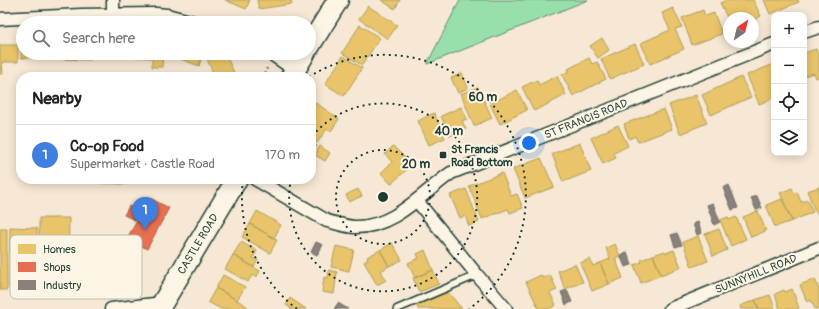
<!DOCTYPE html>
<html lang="en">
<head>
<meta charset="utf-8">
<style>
  body { margin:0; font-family:Pangolin,sans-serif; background:#f6f6f6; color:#222 }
  .controls { position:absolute; right:12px; top:12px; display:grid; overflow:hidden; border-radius:8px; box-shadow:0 2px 10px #0003 }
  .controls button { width:36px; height:36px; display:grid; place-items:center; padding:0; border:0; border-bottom:1px solid #e0e0e0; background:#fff; color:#222; font:20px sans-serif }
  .compass { position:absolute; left:723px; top:12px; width:36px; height:36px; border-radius:50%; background:#fff; box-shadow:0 2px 10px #0003; rotate:35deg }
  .you { position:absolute; left:529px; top:143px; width:14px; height:14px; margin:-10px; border:3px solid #fff; border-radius:50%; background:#1a73e8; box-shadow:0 0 0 6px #1a73e833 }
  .badge { display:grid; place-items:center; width:26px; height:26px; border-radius:50%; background:#d93025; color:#fff; font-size:13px; font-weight:700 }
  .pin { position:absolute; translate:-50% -33px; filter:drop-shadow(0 1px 2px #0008) }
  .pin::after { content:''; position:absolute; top:21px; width:14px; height:12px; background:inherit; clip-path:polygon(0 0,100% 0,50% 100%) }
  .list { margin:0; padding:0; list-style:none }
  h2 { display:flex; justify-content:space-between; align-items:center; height:52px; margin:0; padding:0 16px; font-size:17px }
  h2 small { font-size:13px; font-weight:400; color:#767676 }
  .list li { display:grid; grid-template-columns:26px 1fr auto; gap:12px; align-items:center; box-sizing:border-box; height:60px; padding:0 16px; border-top:1px solid #e0e0e0 }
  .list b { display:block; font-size:15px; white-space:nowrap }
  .list p { margin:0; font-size:13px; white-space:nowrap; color:#767676 }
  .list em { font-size:13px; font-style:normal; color:#767676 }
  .icon { flex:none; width:22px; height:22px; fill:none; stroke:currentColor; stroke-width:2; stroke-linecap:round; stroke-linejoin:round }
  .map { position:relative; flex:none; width:819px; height:309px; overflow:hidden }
  .search { position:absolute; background:#fff; box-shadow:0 2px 10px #0003; left:16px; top:16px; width:300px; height:44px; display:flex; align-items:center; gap:10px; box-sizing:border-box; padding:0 14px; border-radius:22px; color:#767676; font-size:15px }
  .panel { position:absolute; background:#fff; box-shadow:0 2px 10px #0003; left:16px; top:72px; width:300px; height:112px; border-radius:16px }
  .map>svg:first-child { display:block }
  .green { fill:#98dfac; stroke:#5c8e70 }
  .homes { fill:#e9c46a; stroke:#ac9c5a }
  .shops { fill:#e76f51; stroke:#ab6048 }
  .industry { fill:#8a817c; stroke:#6a6d66 }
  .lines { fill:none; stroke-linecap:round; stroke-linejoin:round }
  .lane-casing { stroke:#1f3d34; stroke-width:9 }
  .street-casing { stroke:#1f3d34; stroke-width:15 }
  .primary-casing { stroke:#1f3d34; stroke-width:23 }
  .path { stroke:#1f3d34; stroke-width:2.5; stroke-dasharray:1 3; stroke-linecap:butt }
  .lane { stroke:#fcf5e5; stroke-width:6 }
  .street { stroke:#fcf5e5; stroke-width:12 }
  .primary { stroke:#fcf5e5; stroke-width:20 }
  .ring { fill:none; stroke:#1f3d34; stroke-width:2; stroke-dasharray:2 4 }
  .poi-dot { fill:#1f3d34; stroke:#fcf5e5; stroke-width:1.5 }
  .labels { text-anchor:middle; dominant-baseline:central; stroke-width:4; stroke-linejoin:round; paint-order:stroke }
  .street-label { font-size:11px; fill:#1f3d34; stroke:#fcf5e5 }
  .poi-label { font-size:11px; font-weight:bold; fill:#1f3d34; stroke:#fcf5e5; text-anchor:start }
  .key { fill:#fcf5e5; stroke:#babeb0; stroke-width:1 }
  .key-label { font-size:11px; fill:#1f3d34 }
  .centre { fill:#1f3d34; stroke:#fcf5e5; stroke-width:2 }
  .ring-label { font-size:12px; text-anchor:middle; font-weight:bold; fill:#1f3d34; stroke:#fcf5e5; stroke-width:4; stroke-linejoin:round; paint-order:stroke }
</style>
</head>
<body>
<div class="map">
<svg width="819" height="309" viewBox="0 0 819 309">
  <rect width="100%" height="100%" fill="#f6e8d4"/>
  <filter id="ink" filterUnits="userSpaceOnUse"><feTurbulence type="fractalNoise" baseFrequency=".025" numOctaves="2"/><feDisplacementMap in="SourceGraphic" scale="8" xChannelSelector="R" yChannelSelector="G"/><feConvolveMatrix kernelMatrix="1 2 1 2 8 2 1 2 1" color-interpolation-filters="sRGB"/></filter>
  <g filter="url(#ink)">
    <path class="green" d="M460 0H588L427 64Z"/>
    <path class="homes" d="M225 0H250L246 9Z
      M257 0H291L292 4 259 9Z
      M381 0H400L395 9Z
      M726 0H753L761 16 753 21V18H729V21L720 3Z
      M764 0H798L799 2 770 14Z
      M368 6 397 25 388 39 359 19Z
      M673 8 682 27 675 29 684 49 650 64 641 43 670 30 662 13Z
      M703 10 705 16 714 13 722 34 692 45 682 18Z
      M360 25 380 38 362 65 342 53Z
      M602 38 609 50 598 58 590 46Z
      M23 40V53H54V57L21 58V41Z
      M635 44 644 64 610 79 601 59Z
      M0 45H18V62H2L3 74H0Z
      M816 49 819 58V77L816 78 814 73 804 76V53Z
      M57 53H90V60L57 59Z
      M93 53H126L125 56 93 54Z
      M129 53H163L162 67H152V58L129 57Z
      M167 53H203L199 66 167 54Z
      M221 53H225L236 77H215L207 59Z
      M343 56 362 68 344 96 325 84Z
      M589 58 592 64 597 62 606 79 573 96 562 75 569 71 568 69Z
      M774 64V98L759 104 747 75Z
      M462 73 468 88 458 93 451 78Z
      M557 76 566 95 534 111 522 87 537 80 539 85Z
      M741 77 751 97 711 115 702 95Z
      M478 87 492 118 474 126 461 94Z
      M517 90 527 110 500 124 490 104Z
      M696 95 707 123 680 134 669 105Z
      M316 103 339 119 331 131 327 129 317 143 311 139V110Z
      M461 107 467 119 462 121 466 129 450 136 441 116Z
      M664 109 672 129 638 142 635 136 629 139 624 124Z
      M434 113 445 138 429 145 418 121Z
      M618 125 628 146 614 153 616 158 603 164 591 138Z
      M311 142 317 146 311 154Z
      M580 143 591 171 563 182 552 154Z
      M320 146 330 153 325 161 315 155Z
      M393 146 412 165 391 184 381 173 392 162 385 154Z
      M541 158 554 187 525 198 513 169Z
      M502 173 511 196 517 194 523 208 510 213 508 209 482 219 469 186Z
      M100 179H126V184L100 183Z
      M187 179H199L195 184Z
      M819 187V211L816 213 807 191Z
      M792 188 794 193 797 192 801 202 808 200 813 212 792 221 780 193Z
      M358 189 362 196 349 202 346 195Z
      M466 189 479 222 469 226 465 216 460 218 450 195Z
      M782 199 792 221 775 227 766 205Z
      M257 211 281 225 274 238 250 224Z
      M758 211 766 231 751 237 743 217Z
      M728 217 729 220 736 217 746 239 731 246 720 220Z
      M39 218H69L68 293H39Z
      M250 224 277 240 270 253 242 237Z
      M10 227 37 228 36 288H9Z
      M0 229H7V290H0Z
      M719 229 727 250 713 256 705 234Z
      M698 236 708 261 692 267 683 242Z
      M241 242 257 251 253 258 258 260 254 267 233 255Z
      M392 243 402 260 389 266 380 250Z
      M615 244 620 256 615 258 623 278 609 284 600 263 610 259 606 248Z
      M336 246 354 250 349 271 331 267Z
      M380 250 389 266 381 271 386 280 377 285 364 262 368 259 367 257Z
      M425 250 433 270 415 278 408 263 419 258 417 254Z
      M674 250 681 267 661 275 653 255 665 251 666 253Z
      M233 255 260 271 256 278 252 275 248 282 225 269Z
      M653 255 661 275 641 283 634 265 642 262 641 260Z
      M590 259 593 266 600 263 609 284 592 291 580 263Z
      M575 264 583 282 565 289 558 271Z
      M329 270 337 272 334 294 322 292 324 277 328 278Z
      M433 270 439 284 419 292 413 278Z
      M223 275 245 287 237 300 216 288Z
      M541 275 543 278 550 275 557 290 550 293 556 305 549 309H539L526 282Z
      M815 279 819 290V308L816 309H815L811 300 807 302 800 285Z
      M216 288 247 306 245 309H221L208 302Z
      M792 289 799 308 796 309H780L775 294 784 290 785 292Z
      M448 292 462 309H431L430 308 427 309H418L417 305Z
      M770 295 775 309H759L755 300Z
      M290 298 306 309H290L291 308 286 305Z
      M755 300 759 309H741L740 306Z"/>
    <path class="shops" d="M148 197 169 208 147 249 127 238 137 221 124 215 129 206 140 212Z"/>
    <path class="industry" d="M729 185 738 208 732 210 723 188Z
      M757 196 762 208 756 210 751 198Z
      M713 203 720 222 714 225 707 205Z
      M698 222 702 233 697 235 693 224Z
      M677 233 682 245 675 247 671 235Z
      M316 242 323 245 317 255 311 252Z
      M627 252 632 265 625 267 620 255Z
      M567 290 572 302 566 305 561 292Z
      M338 303 348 309H334Z"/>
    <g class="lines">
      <defs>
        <path id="lane" d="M397 309 477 275"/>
        <path id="street" d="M113 14V0
          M0 19 81 15 156 14 167 15 197 23
          M804 32 819 27
          M270 53 295 70
          M255 179 327 221C336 223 344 226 354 227 394 228 421 194 451 173L774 44
          M417 201 477 275 506 309
          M111 309 163 303
          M670 309 819 248"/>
        <path id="primary" d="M309 47 338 0
          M291 77 305 53
          M159 309 237 179"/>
      </defs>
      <use href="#lane" class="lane-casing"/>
      <use href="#street" class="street-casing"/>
      <use href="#primary" class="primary-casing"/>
      <path class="path" d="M264 77 267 68"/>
      <use href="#lane" class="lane"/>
      <use href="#street" class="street"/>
      <use href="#primary" class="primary"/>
    </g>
  </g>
  <g class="ring">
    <circle cx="383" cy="197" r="47"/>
    <path d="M312 136A94 94 0 1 1 291 179"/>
    <path d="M297 309A141 141 0 0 1 243 180M309 77A141 141 0 0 1 469 309"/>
  </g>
  <rect class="poi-dot" x="439" y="151" width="8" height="8" rx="2"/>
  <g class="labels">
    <g class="street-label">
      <text transform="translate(586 119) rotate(-22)">ST FRANCIS ROAD</text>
      <text transform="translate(198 244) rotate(-59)">CASTLE ROAD</text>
      <text transform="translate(756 274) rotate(-22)">SUNNYHILL ROAD</text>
    </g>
    <g class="poi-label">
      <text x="451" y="149">St Francis<tspan x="451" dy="13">Road Bottom</tspan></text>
    </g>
  </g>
  <rect x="10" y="235" width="132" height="64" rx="6" class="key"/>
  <rect x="18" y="244" width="18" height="10" fill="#e9c46a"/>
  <rect x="18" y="262" width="18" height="10" fill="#e76f51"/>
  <rect x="18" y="280" width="18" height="10" fill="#8a817c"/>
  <g class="key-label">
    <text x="43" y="253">Homes</text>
    <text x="43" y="271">Shops</text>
    <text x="43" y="289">Industry</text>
  </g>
  <circle cx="383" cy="197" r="6" class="centre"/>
  <g class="ring-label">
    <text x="483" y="101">60 m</text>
    <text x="449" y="135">40 m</text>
    <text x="416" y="168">20 m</text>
  </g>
</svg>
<div class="controls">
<button>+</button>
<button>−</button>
<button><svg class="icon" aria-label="locate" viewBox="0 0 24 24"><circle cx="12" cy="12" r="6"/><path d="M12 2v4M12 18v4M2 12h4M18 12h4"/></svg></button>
<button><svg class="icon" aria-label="layers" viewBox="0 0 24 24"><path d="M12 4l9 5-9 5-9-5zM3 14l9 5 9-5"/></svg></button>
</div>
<svg class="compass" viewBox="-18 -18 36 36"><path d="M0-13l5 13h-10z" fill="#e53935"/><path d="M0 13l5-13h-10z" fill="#767676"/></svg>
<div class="you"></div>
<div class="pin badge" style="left:145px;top:230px;background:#3f7fe0">1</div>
<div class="search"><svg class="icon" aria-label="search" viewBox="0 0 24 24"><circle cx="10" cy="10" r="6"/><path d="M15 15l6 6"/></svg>Search here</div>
<section class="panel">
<h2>Nearby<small></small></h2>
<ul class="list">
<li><span class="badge" style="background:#3f7fe0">1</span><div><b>Co-op Food</b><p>Supermarket · Castle Road</p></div><em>170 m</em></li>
</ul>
</section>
</div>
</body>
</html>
